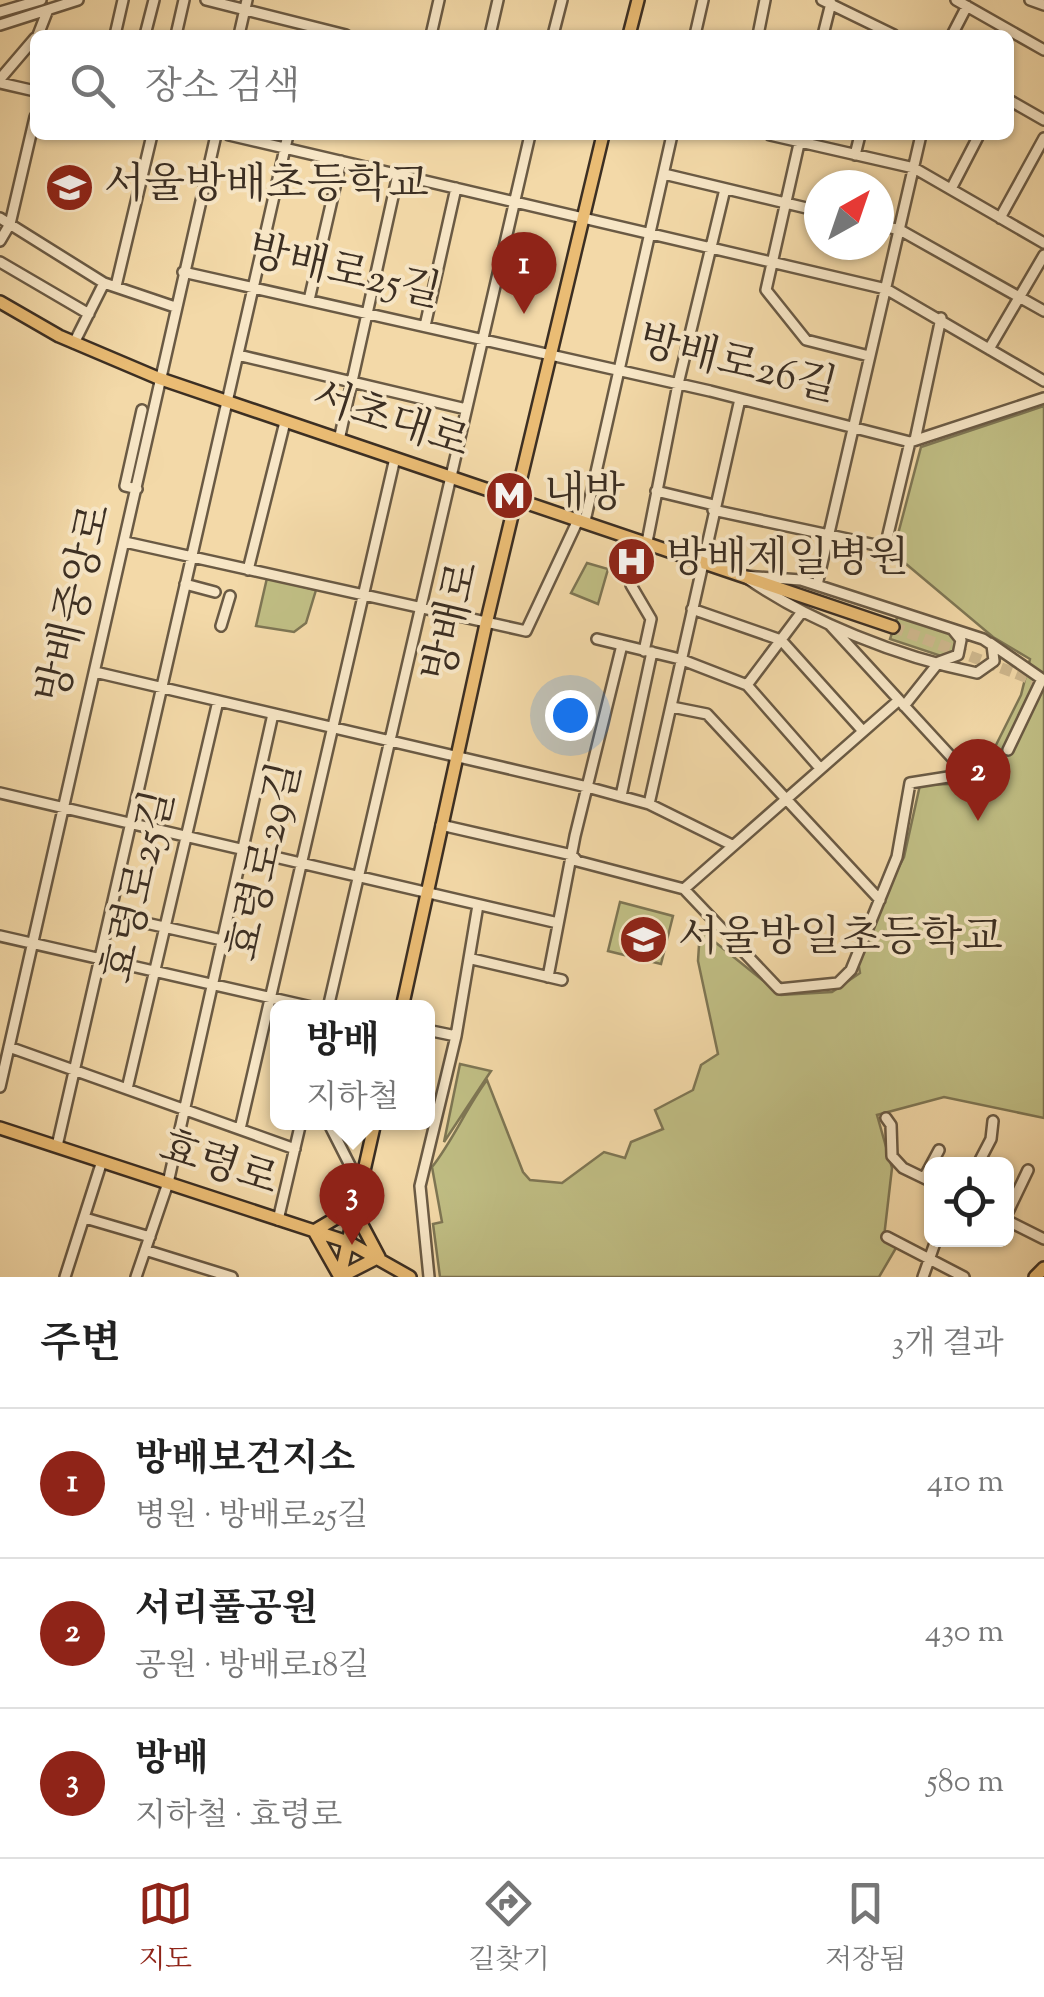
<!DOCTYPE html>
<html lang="ko">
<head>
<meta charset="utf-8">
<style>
  body { margin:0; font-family:"Sorts Mill Goudy","Noto Serif KR",serif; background:#f2f2f2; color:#222 }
  .controls { position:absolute; right:30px; bottom:30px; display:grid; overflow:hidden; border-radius:15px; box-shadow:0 2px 8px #0004 }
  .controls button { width:90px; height:90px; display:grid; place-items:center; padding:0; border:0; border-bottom:2px solid #e0e0e0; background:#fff; color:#222; font:50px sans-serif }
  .compass { position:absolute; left:804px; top:170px; width:90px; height:90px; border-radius:50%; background:#fff; box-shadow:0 2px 8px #0004; rotate:40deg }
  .you { position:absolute; left:570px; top:715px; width:35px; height:35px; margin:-25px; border:8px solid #fff; border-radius:50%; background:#1a73e8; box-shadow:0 0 0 15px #1a73e833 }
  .badge { display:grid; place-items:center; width:65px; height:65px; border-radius:50%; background:#8f2418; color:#fff; font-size:32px; font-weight:700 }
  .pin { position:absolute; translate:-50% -82px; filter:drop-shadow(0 2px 5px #0008) }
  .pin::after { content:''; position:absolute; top:52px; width:35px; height:30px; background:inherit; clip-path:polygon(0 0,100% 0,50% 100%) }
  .popup { position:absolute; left:270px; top:1000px; width:165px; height:130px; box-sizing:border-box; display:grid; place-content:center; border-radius:15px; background:#fff; filter:drop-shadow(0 2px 8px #0005); font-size:32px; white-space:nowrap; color:#767676 }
  .popup b { font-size:38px; color:#222 }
  .popup::after { content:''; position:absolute; left:50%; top:100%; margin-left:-20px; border:20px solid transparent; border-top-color:#fff }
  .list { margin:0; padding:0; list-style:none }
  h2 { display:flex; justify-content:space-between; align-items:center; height:130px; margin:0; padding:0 40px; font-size:42px }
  h2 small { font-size:32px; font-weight:400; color:#767676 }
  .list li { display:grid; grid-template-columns:65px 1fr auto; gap:30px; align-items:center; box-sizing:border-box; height:150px; padding:0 40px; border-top:2px solid #e0e0e0 }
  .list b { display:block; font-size:38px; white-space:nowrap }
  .list p { margin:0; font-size:32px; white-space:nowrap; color:#767676 }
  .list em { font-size:32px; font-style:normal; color:#767676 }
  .icon { flex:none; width:55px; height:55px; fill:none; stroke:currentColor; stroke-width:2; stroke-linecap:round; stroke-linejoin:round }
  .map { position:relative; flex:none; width:1044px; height:1277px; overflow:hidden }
  .search { position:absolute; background:#fff; box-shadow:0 2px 8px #0004; left:30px; right:30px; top:30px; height:110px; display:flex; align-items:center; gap:25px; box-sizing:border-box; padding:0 35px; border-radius:15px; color:#767676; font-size:38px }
  .sheet { height:580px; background:#fff }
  nav { display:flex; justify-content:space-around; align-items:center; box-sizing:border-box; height:140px; border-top:2px solid #e0e0e0; background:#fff; font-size:28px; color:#767676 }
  nav a { display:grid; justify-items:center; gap:5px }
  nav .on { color:#8f2418 }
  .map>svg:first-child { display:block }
  .green { fill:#c0be84; stroke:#7e7654; stroke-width:2.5 }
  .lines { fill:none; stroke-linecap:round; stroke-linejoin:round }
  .major-tunnel { stroke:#ceb78d; stroke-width:11; stroke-dasharray:11 5.5; stroke-linecap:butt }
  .minor-casing { stroke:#6a5a44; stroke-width:14 }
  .major-casing { stroke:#3c2f23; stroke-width:16 }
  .minor { stroke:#f7e6c6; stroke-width:9 }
  .major { stroke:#eabc74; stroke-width:11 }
  .labels { text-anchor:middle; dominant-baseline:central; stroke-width:8; stroke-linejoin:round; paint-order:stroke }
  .poi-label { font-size:42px; fill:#3c2f23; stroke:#f7e6c6; text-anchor:start }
  .street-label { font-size:42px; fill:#3c2f23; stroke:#f7e6c6 }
</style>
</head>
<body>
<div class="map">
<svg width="1044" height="1277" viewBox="0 0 1044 1277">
  <rect width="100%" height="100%" fill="#f3d9a8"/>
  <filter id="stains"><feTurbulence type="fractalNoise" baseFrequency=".002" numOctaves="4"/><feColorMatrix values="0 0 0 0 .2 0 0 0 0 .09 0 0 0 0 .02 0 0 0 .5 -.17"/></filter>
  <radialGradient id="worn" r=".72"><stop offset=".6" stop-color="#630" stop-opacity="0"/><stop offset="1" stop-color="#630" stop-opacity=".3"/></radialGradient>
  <path class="green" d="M1044 406V1118L944 1097 877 1115 892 1168 884 1237 896 1248 879 1277H440L433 1224 442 1222 432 1167C454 1139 466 1108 487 1080L523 1172 530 1180 562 1183 604 1152 625 1158 631 1142 663 1129 655 1110 693 1090 701 1065 718 1054 698 961 700 930 781 995 832 992 860 973 856 949 904 857 920 785 977 783 1021 695 1030 659 993 637 893 553 921 447Z
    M587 563 608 569 598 604 571 593Z
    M267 578 316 590 306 623 294 632 256 626Z
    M898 615 951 634 957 644 954 652 944 657 890 639Z
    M620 902 673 916 661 964 608 951Z
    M460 1064 491 1071 444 1142Z"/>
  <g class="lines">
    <path class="major-tunnel" d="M893 627 1044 684"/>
    <defs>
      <path id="minor" d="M206 0 346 35
        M822 0 894 35
        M956 0 1044 50
        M1030 0 1044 5
        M0 12 41 0
        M0 25 78 0
        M38 35 47 12
        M115 35 123 0
        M145 35 154 0
        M176 35 184 0
        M239 35 247 0
        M431 35 439 0
        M490 35 498 0
        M553 35 562 0
        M695 35 703 0
        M758 35 765 0
        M823 35 831 3
        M952 35 967 6
        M0 79 35 38
        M0 83 35 91
        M1009 100 1044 120
        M229 135 886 289 1044 381
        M770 135 914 168 1044 243
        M801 135 766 290 806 340 869 356
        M855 155 860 135
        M664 174 819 211
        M951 189 979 135
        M0 218 104 283 175 307
        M1000 218 1044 138
        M879 225 900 230 1044 311
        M0 241 10 224 35 117
        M0 262 89 314
        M183 272 710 391 910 442
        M116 286 152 135
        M309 300 341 161
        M425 326 456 188
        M74 343 104 283
        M989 349 1044 255
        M238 355 466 409
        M339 440 398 174
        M915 440 941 318
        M910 442 1044 398
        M137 489 125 486 142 410
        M656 491 714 505
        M713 510 885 547 910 442
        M585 521 672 135
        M125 542 526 631 579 518
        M248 570 285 422
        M744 576 801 580 983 639 992 645 994 661 977 673C899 657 809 622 744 576Z
        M185 584 215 592
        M817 585 921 135
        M692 609 781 640 862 730
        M830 625 967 774
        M221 626 230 596
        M597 639 680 659 747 685 819 767
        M990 643 1042 679 1008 750
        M644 651 651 619 631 585 647 542 678 384 725 189
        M95 672 587 787 649 804 732 845
        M747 685 801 613
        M904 706 939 662 958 655 961 640 953 630
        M672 707 707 714 880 900
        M0 793 558 923
        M621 796 652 652
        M649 804 740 399
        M441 825 572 855 577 861 684 889 779 989 838 983 851 970 897 857 910 783 967 774
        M684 889 899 700
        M110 915 222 940
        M0 936 316 1008
        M472 959 562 980
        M548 977 575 836 622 645
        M328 1008 530 135
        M427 1030 456 1036
        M9 1047 295 1149
        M0 1087 216 135
        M127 1089 218 701
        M886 1118 891 1125 892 1156 903 1168 932 1182
        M328 1122 360 1185
        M240 1129 395 458
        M57 1146 288 135
        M978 1164 991 1139 993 1121
        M924 1178 939 1150
        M1006 1216 1028 1170
        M85 1218 150 1237
        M278 1220 301 1122
        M1006 1220 1044 1239
        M887 1237 964 1277
        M145 1250 232 1277
        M65 1277 102 1161
        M136 1277 168 1183 273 714
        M429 1277 420 1186 456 1036 478 905
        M923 1277 936 1240"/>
      <path id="major" d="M629 35 638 0
        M0 302 59 336 158 378 893 627
        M402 1008 486 624 603 135
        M0 1128 348 1242 410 1277
        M353 1208 379 1257 340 1277 314 1231Z
        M340 1277 375 1122
        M1035 1277 1044 1268"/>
    </defs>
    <use href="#minor" class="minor-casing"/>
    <use href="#major" class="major-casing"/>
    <use href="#minor" class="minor"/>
    <use href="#major" class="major"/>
  </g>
  <defs>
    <symbol id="school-disc" viewBox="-11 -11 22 22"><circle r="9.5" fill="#8f2418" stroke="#f7e6c6"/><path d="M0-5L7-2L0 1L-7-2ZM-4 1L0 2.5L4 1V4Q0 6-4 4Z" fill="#fff"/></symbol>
    <symbol id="metro-disc" viewBox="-11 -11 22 22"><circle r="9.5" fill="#8f2418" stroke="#f7e6c6"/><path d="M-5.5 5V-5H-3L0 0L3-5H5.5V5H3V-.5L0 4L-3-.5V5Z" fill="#fff"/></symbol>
    <symbol id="hospital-disc" viewBox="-11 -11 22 22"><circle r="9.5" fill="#8f2418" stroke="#f7e6c6"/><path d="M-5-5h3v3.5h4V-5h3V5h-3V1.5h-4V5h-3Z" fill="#fff"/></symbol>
  </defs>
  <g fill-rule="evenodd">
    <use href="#school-disc" x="42" y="160" width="55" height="55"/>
    <use href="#metro-disc" x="482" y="468" width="55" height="55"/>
    <use href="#hospital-disc" x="604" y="534" width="55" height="55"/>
    <use href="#school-disc" x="616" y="912" width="55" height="55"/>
  </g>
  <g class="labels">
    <g class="poi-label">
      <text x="104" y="187">서울방배초등학교</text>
      <text x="544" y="496">내방</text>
      <text x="666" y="561">방배제일병원</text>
      <text x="678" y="940">서울방일초등학교</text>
    </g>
    <g class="street-label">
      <text transform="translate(344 274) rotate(13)">방배로25길</text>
      <text transform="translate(737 366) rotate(14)">방배로26길</text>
      <text transform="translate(390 422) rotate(18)">서초대로</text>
      <text transform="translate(77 604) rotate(-77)">방배중앙로</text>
      <text transform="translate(454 622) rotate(-77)">방배로</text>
      <text transform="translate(267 862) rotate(-77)">효령로29길</text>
      <text transform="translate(141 887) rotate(-77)">효령로25길</text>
      <text transform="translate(218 1166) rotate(18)">효령로</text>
    </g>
  </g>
  <rect width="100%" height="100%" filter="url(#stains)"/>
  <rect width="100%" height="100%" fill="url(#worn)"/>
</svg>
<div class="controls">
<button><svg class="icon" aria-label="locate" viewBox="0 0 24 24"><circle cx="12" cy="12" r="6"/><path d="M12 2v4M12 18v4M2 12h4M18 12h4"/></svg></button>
</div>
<svg class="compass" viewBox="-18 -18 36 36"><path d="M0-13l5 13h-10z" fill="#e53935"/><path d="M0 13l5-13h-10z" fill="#767676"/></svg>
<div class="you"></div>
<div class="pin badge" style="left:524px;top:314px">1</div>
<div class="pin badge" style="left:978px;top:821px">2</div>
<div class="pin badge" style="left:352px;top:1245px">3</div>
<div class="popup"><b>방배</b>지하철</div>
<div class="search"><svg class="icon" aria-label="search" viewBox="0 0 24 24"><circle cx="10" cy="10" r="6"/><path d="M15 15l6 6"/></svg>장소 검색</div>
</div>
<section class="sheet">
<h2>주변<small>3개 결과</small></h2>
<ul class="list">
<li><span class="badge">1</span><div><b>방배보건지소</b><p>병원 · 방배로25길</p></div><em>410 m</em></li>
<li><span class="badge">2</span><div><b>서리풀공원</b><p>공원 · 방배로18길</p></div><em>430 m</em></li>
<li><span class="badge">3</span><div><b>방배</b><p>지하철 · 효령로</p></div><em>580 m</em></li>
</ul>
</section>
<nav>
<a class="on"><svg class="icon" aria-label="map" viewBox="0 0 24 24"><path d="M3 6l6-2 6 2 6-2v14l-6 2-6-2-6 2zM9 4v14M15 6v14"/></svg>지도</a>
<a><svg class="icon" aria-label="directions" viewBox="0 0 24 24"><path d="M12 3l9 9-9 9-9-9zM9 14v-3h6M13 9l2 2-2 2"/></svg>길찾기</a>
<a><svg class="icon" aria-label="saved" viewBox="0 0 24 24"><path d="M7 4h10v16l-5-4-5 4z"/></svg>저장됨</a>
</nav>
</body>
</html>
